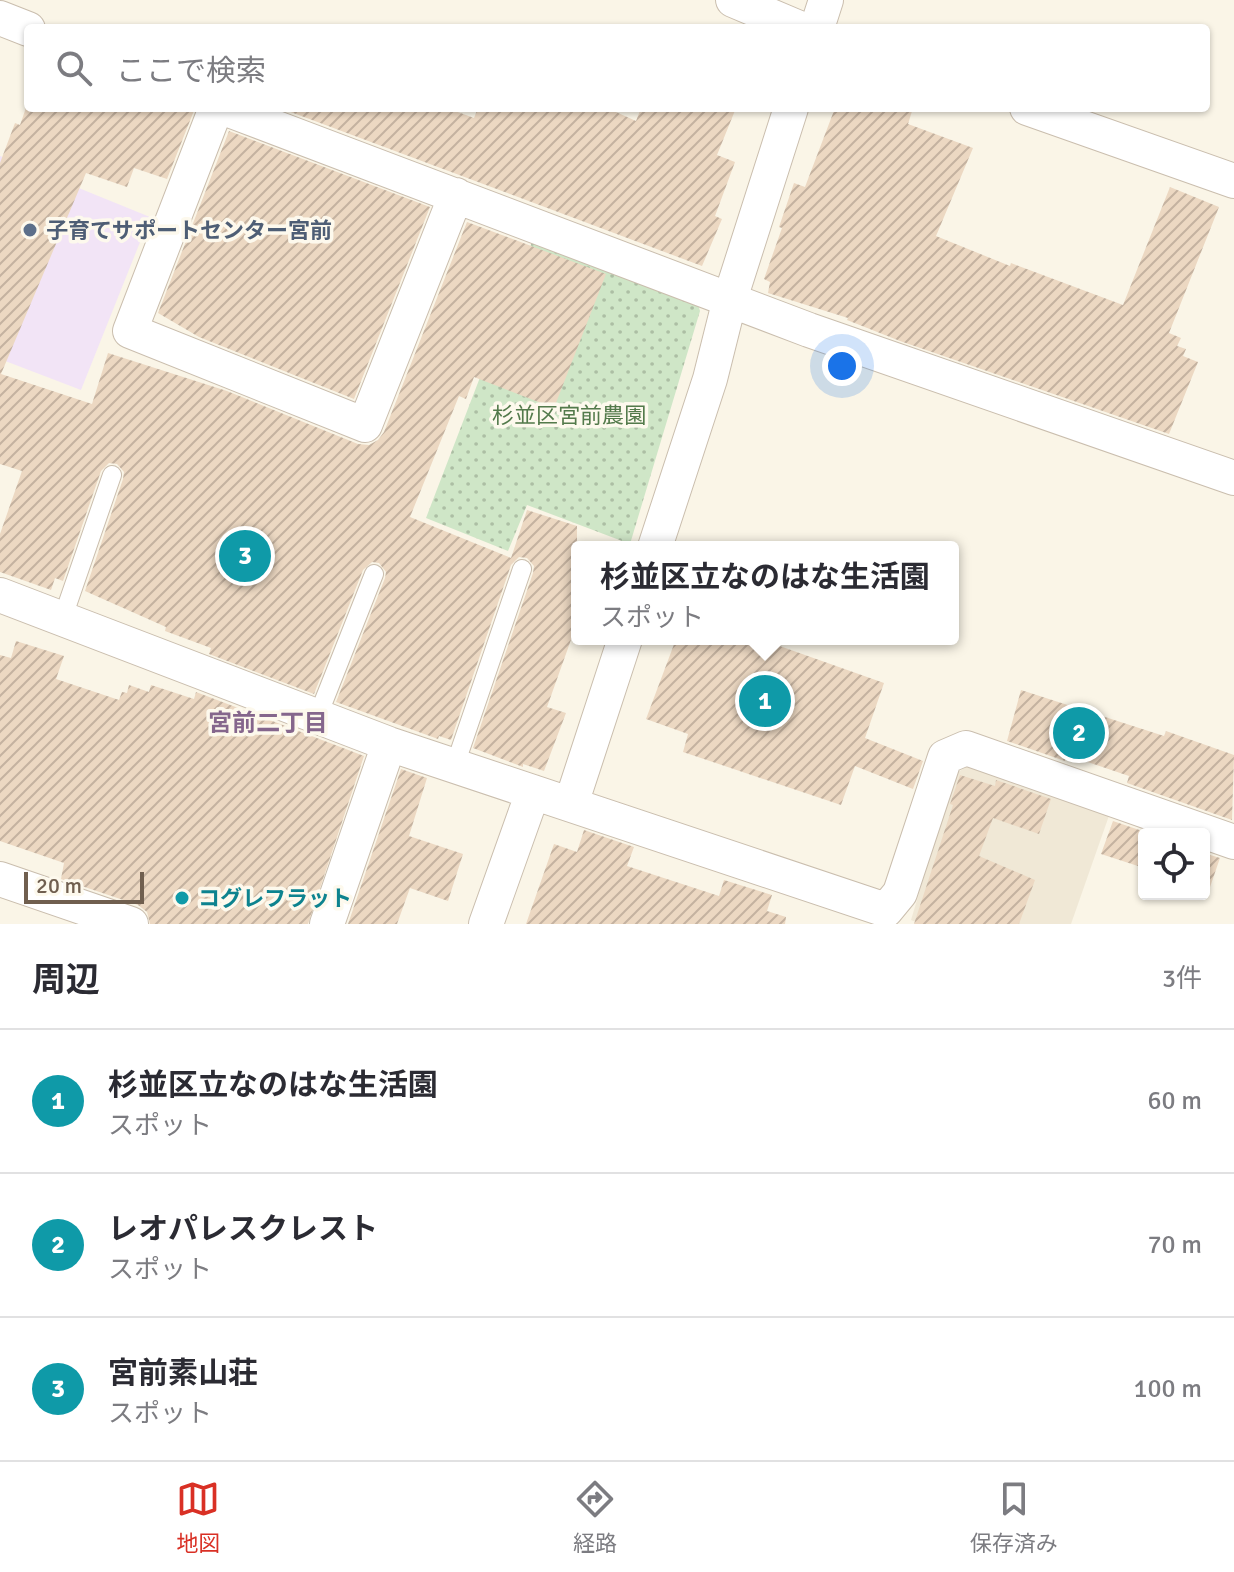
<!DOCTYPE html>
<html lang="ja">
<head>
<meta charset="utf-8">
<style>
  body { margin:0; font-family:Signika,"Noto Sans JP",sans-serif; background:#f7f7f7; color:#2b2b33 }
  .controls { position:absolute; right:24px; bottom:24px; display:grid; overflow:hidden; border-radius:8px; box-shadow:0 2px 6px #0004 }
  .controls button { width:72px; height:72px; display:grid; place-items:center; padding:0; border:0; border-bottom:2px solid #e1e1e2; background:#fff; color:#2b2b33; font:40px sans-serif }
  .scale { position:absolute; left:24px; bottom:20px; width:120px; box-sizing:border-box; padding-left:8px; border:4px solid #705f4f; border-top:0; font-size:22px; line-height:28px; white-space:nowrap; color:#705f4f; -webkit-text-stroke:6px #fdf9ed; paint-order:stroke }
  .you { position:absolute; left:842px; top:366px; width:28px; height:28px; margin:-20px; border:6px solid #fff; border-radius:50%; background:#1a73e8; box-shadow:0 0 0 12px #1a73e833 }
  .badge { display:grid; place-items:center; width:52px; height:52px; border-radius:50%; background:#d93025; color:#fff; font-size:26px; font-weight:700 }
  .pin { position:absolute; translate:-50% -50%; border:4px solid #fff; box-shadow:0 2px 8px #0006 }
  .popup { position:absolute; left:571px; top:541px; width:388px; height:104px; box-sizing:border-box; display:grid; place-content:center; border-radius:8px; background:#fff; filter:drop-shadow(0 2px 6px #0005); font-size:26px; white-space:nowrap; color:#7c7c81 }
  .popup b { font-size:30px; color:#2b2b33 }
  .popup::after { content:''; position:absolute; left:50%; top:100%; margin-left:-16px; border:16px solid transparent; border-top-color:#fff }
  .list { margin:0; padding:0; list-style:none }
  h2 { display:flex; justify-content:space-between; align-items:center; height:104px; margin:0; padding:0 32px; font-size:34px }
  h2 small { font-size:26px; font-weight:400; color:#7c7c81 }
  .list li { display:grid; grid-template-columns:52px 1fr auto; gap:24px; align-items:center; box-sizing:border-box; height:144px; padding:0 32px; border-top:2px solid #e1e1e2 }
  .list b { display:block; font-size:30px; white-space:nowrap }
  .list p { margin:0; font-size:26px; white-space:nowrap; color:#7c7c81 }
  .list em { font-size:26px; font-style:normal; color:#7c7c81 }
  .icon { flex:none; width:44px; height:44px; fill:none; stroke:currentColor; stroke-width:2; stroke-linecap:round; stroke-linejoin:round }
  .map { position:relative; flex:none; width:1234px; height:924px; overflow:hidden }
  .search { position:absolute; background:#fff; box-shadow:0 2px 6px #0004; left:24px; right:24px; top:24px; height:88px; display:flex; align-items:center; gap:20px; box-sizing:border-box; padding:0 28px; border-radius:8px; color:#7c7c81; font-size:30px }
  .sheet { height:536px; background:#fff }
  nav { display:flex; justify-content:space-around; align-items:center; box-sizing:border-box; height:112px; border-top:2px solid #e1e1e2; background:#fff; font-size:22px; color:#7c7c81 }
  nav a { display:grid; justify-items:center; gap:4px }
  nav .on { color:#d93025 }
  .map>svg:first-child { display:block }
  .residential { fill:#f0e8d6 }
  .education { fill:#f2e4f6 }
  .park { fill:url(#park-dots) }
  .building { fill:url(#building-hatch) }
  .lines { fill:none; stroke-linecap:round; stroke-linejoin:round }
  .lane-casing { stroke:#cabeae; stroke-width:20 }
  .street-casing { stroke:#cabeae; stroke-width:36 }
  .lane { stroke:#fff; stroke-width:18 }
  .street { stroke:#fff; stroke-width:34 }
  .service-dot { fill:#5c6f8a; stroke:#fdf9ed; stroke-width:3 }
  .culture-dot { fill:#0f9aa8; stroke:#fdf9ed; stroke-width:3 }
  .labels { text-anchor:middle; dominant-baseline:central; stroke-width:7; stroke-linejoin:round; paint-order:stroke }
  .service-label { font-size:22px; font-weight:bold; fill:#4e5e75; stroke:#fdf9ed; text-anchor:start }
  .park-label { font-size:22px; fill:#537a4b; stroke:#fdf9ed }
  .culture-label { font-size:22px; font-weight:bold; fill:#0d838f; stroke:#fdf9ed; text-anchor:start }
  .neighbourhood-label { font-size:24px; font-weight:bold; fill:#85668c; stroke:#fdf9ed }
</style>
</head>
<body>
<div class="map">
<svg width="1234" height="924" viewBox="0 0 1234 924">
  <defs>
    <pattern id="park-dots" width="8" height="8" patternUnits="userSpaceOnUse" patternTransform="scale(2)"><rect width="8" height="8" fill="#cfe6c7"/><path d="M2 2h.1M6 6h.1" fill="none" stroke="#acbea4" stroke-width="1.8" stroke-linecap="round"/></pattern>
    <pattern id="building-hatch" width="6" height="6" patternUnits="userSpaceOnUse" patternTransform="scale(2)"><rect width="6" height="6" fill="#ecd8c2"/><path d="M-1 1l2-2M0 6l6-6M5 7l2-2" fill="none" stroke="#c4b2a0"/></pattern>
  </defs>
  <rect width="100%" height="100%" fill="#faf5e7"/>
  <path class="residential" d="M974 762 1111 810 1071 924H921L911 920 955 774Z"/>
  <path class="education" d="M0 156 150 217 81 390 0 359Z"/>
  <path class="park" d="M532 242 697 301 700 311 630 544 527 505 508 551 426 518Z"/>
  <path class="building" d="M28 102V108H195L167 179 134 168 127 187 86 173 1 374 92 404 108 353 227 391 358 444 369 445 378 440 384 432 467 222 606 274 554 408 474 377 466 399 459 396 410 517 511 558 527 510 577 526V623L547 707 566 713 544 771 523 764V767L473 748 533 573 534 566 527 558 519 557 511 565 451 740 439 736 438 739 336 702 385 578 386 572 379 563 372 562 363 570 314 694 209 654 211 648 165 631 166 627 85 591 123 479 124 472 117 464 109 463 101 471 63 581 55 578 51 590 0 572V534L22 471 0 464V163L15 123 20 125Z
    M280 108H447L474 118 478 108H607L636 121 641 108H736L717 155 735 162 715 216 722 219 702 266Z
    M835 108H913L908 124 973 148 936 236 1010 266 1011 263 1123 305 1170 187 1219 207 1169 333 1181 338 1177 346 1186 349 1183 356 1198 362 1169 434 900 341 847 320 848 318 768 293 770 282 764 279 782 228 779 227 794 183 805 187Z
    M229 131 430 207 354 399 199 337 158 313Z
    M676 639H760L884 683 865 738 923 761 913 789 855 766 841 805 683 752 688 734 646 719Z
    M16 641 64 656 56 679 119 700 122 692 127 693 129 685 149 692 151 685 194 699 196 692 364 756 308 924H150L147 912 138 905 61 879 64 863 0 841V655L11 658Z
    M1021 690 1164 736 1166 731 1234 755 1232 820 1127 783 1129 776 1067 755 1065 761 1007 741Z
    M401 769 427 778 409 836 463 854 448 901 410 888 397 924H348Z
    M960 775 995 786 996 780 1051 799 1039 834 993 818 979 856 1035 880 1019 924H914L953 805 950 804Z
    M1113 821 1151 834H1144V868L1101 854Z
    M584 830 634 847 627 866 719 896 724 880 772 895 767 911 786 917 785 924H526L554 844 577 852Z
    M1204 853 1220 858 1209 890 1204 888Z"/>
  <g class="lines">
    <defs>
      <path id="lane" d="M63 617 112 475
        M317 718 374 574
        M455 765 522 569"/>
      <path id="street" d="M733 0 799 28
        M0 18 28 29
        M817 28 826 0
        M216 108 130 331 365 425 456 195
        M224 108 809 330 1234 478
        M1027 108 1234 181
        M655 547 710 379 730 299 791 108
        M0 595 389 744 886 910 900 893 945 757 966 748 1234 842
        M571 804 625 639
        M0 879 131 924
        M327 924 389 744
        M486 924 533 792"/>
    </defs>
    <use href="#lane" class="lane-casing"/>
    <use href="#street" class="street-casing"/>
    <use href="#lane" class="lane"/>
    <use href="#street" class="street"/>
  </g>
  <circle class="service-dot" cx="30" cy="230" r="8"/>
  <circle class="culture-dot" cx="182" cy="898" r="8"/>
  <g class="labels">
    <g class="service-label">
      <text x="46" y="230">子育てサポートセンター宮前</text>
    </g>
    <g class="park-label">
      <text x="569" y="415">杉並区宮前農園</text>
    </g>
    <g class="culture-label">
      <text x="198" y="898">コグレフラット</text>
    </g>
    <g class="neighbourhood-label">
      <text x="268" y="723">宮前二丁目</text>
    </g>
  </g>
</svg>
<div class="controls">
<button><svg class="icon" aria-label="locate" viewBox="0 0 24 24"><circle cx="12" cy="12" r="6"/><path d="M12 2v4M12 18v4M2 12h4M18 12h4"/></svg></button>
</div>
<div class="scale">20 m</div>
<div class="you"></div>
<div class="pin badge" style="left:765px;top:701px;background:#0f9aa8">1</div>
<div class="popup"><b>杉並区立なのはな生活園</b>スポット</div>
<div class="pin badge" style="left:1079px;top:733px;background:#0f9aa8">2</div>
<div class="pin badge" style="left:245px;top:556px;background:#0f9aa8">3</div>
<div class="search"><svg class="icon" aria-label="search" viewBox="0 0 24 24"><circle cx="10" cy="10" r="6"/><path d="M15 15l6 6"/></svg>ここで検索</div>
</div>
<section class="sheet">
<h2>周辺<small>3件</small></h2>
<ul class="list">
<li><span class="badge" style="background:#0f9aa8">1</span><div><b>杉並区立なのはな生活園</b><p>スポット</p></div><em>60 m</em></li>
<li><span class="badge" style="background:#0f9aa8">2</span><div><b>レオパレスクレスト</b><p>スポット</p></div><em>70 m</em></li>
<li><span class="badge" style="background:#0f9aa8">3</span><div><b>宮前素山荘</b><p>スポット</p></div><em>100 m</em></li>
</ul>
</section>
<nav>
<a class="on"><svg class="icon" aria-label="map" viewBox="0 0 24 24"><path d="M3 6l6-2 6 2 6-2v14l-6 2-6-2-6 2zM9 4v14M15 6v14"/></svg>地図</a>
<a><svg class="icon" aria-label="directions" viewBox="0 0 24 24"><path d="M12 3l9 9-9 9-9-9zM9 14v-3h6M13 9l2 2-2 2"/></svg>経路</a>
<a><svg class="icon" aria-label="saved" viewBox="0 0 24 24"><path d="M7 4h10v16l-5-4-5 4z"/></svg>保存済み</a>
</nav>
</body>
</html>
